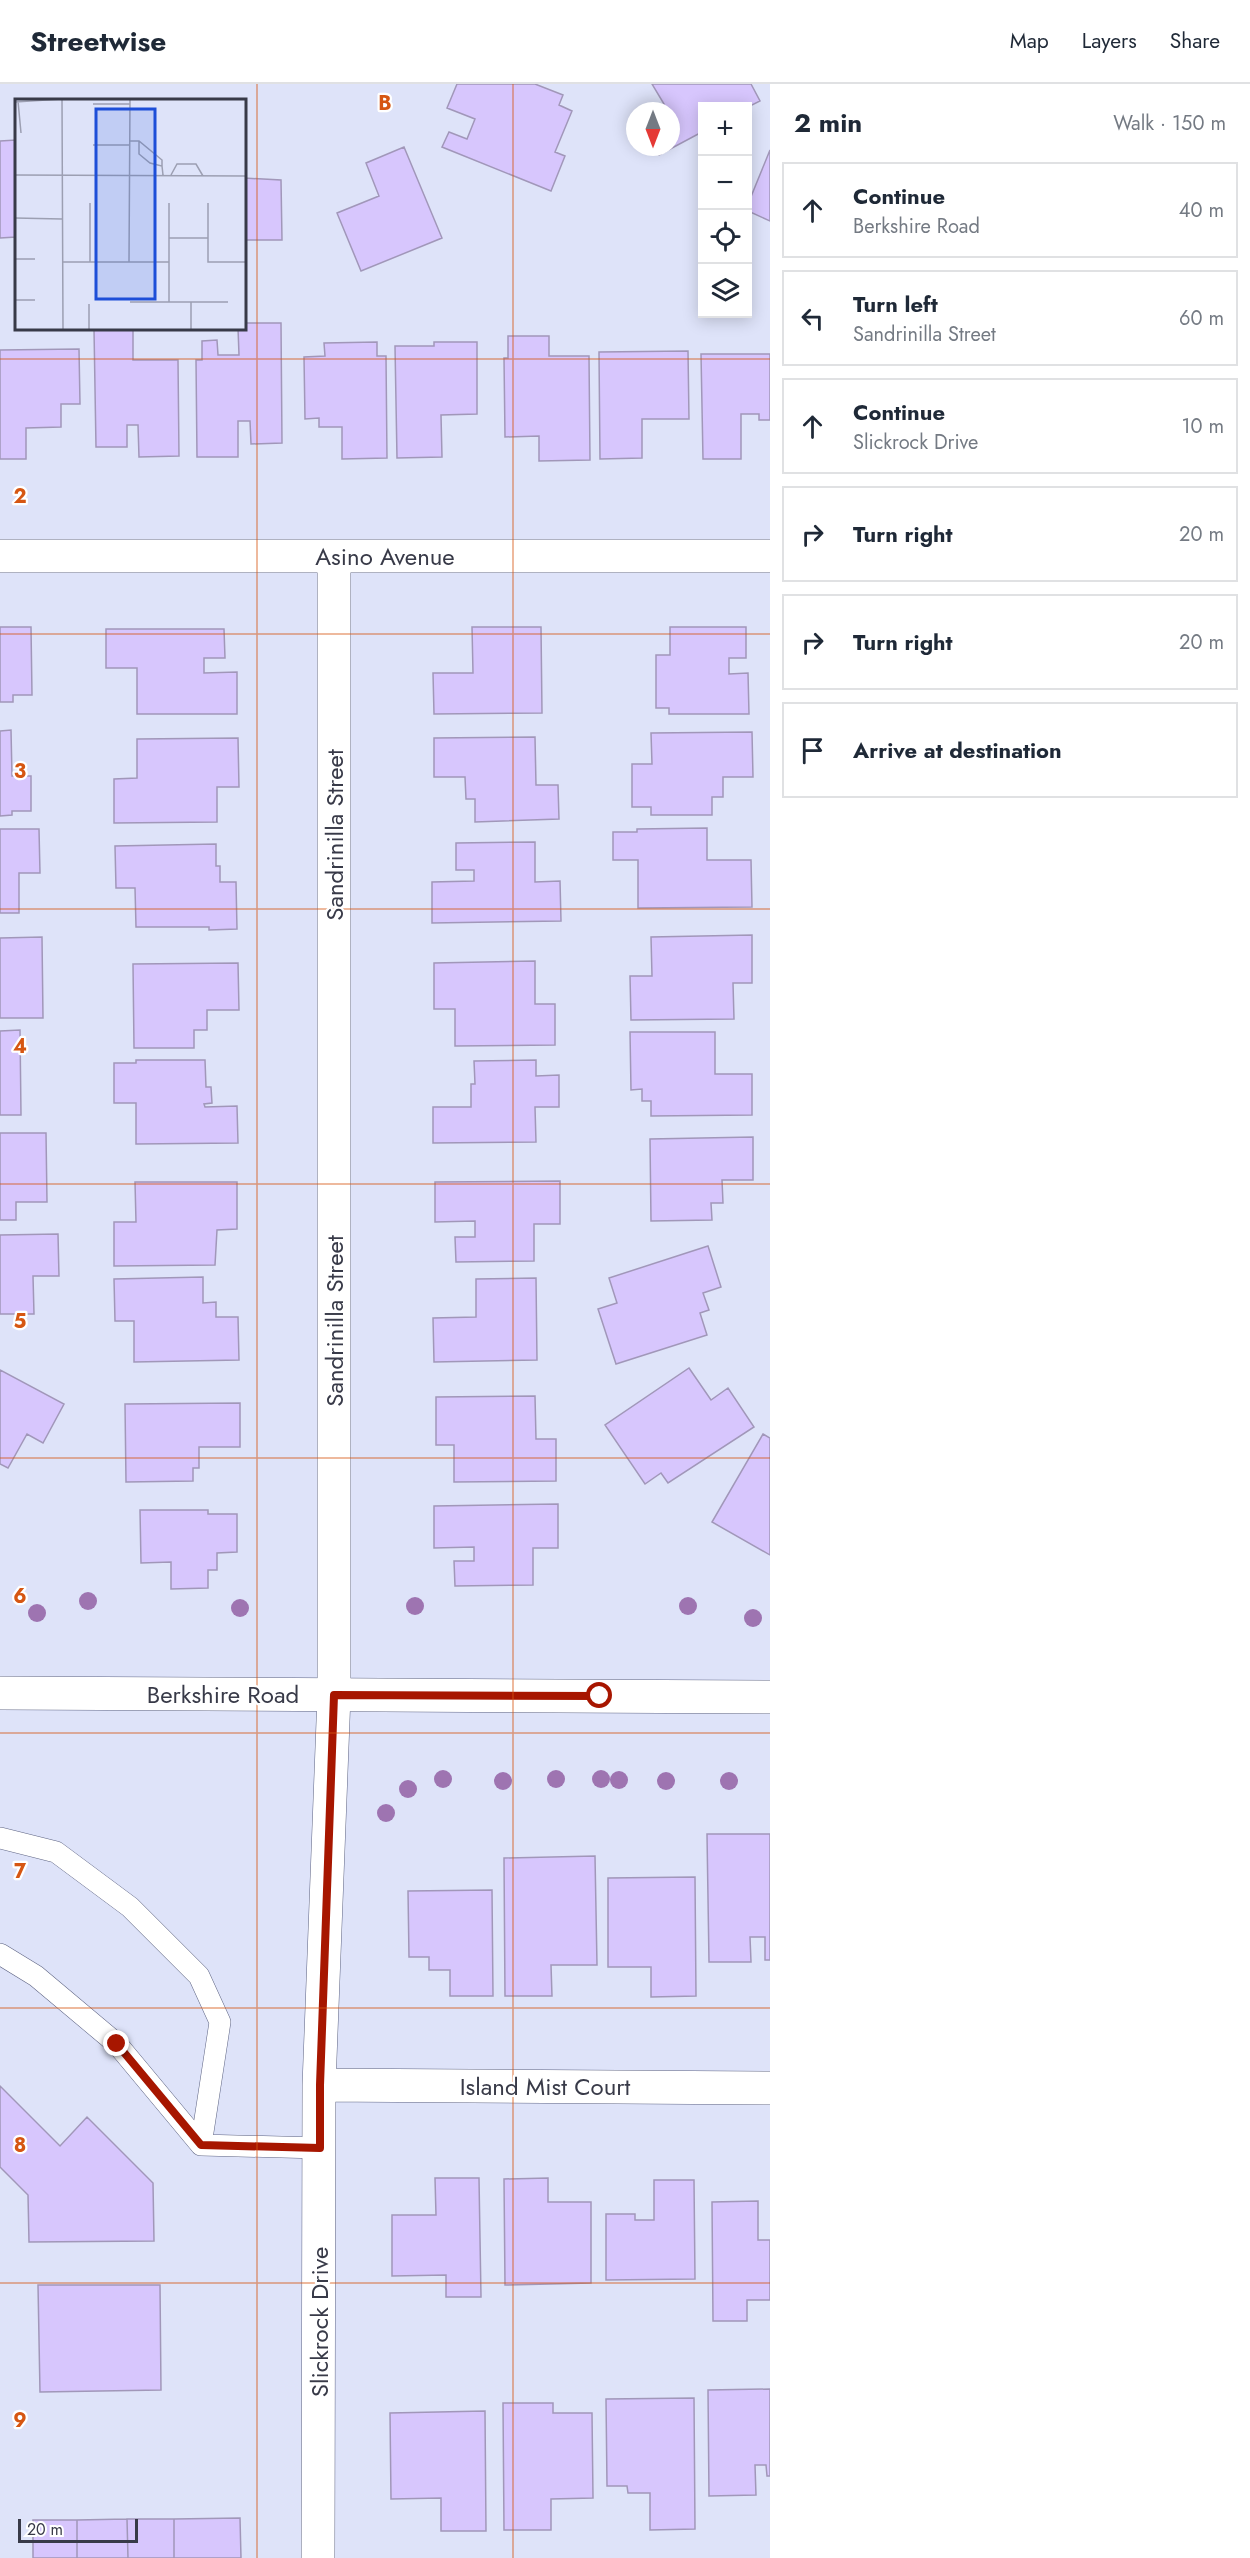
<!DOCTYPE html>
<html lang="en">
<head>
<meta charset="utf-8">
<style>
  body { margin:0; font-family:Jost,sans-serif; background:#f6f6f7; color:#1f2937 }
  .controls { position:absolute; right:18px; top:18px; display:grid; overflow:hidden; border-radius:0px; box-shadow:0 3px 15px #0003 }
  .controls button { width:54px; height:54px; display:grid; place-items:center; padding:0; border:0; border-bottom:2px solid #e0e1e3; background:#fff; color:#1f2937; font:30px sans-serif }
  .compass { position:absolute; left:626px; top:18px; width:54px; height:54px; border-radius:50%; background:#fff; box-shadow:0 3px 15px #0003; rotate:180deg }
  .scale { position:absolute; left:18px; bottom:15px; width:120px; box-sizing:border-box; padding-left:6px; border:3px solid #383a48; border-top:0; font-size:16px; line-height:21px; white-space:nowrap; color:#383a48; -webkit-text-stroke:4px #fff; paint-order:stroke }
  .stop { position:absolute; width:18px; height:18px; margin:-14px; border:4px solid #a71600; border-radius:50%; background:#fff }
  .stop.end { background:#a71600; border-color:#fff; box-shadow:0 2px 6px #0008 }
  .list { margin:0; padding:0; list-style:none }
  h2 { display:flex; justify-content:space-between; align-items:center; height:78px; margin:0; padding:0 24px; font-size:26px }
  h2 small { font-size:20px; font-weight:400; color:#747a83 }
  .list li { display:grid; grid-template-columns:39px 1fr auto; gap:18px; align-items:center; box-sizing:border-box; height:96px; margin:0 12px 12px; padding:0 12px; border:2px solid #e0e1e3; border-radius:0px }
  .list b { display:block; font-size:22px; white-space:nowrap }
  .list p { margin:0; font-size:20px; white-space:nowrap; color:#747a83 }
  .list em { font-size:20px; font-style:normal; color:#747a83 }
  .icon { flex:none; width:33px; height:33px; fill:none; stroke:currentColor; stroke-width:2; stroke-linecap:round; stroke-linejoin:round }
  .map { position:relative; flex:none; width:770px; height:2474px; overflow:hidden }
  header { display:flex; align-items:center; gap:36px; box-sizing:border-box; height:84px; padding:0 30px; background:#fff; border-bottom:2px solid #e0e1e3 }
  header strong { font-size:28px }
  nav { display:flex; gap:33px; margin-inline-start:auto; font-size:21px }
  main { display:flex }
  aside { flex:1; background:#fff }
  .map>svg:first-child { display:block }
  .building { fill:#d7c6fd; stroke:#a197b9; stroke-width:1.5 }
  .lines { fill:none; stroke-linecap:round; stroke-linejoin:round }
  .lane-casing { stroke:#5e6483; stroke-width:22 }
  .street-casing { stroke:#5e6483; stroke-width:34 }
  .secondary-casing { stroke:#5e6483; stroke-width:34 }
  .lane { stroke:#fff; stroke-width:21 }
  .street { stroke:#fff; stroke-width:33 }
  .secondary { stroke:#fff; stroke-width:33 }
  .tree { fill:#9e74b1 }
  .route { stroke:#a71600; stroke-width:8 }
  .grid { fill:none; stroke:#d65612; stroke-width:1.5; stroke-opacity:0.55 }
  .labels { text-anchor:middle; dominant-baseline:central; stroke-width:4.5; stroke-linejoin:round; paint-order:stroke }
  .street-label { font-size:24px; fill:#383a48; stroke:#fff }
  .inset-road { fill:none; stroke:#9c9fb2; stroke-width:1.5 }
  .view { fill:#1d4ed8; fill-opacity:0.15; stroke:#1d4ed8; stroke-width:3 }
  .inset-edge { fill:none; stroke:#383a48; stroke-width:3 }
  .grid-label { font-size:20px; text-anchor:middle; font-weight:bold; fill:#d65612; stroke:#fff; stroke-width:4.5; stroke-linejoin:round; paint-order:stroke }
</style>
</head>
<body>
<header>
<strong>Streetwise</strong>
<nav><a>Map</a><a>Layers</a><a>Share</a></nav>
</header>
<main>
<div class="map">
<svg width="770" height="2474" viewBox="0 0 770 2474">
  <rect width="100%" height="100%" fill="#dee3f9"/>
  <path class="building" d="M457 0H535L563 11 559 21 572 27 555 68 565 72 551 107 442 63 449 48 467 55 475 35 447 24Z
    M652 0H751L760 17 748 23 702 22V48L659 71 655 63H671V27H650L664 20Z
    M16 56V153L0 154V57Z
    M404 63 442 154 361 187 337 129 379 112 366 79Z
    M770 66V137L748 127V120Z
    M244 94 281 96 282 156H244Z
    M244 239H281L282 359 251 360 250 337H238V373H197L196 276H202V257L217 256 218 271H239L238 244H244Z
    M133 244V276H178L179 372 139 373 138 341H127V363H96L94 245Z
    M508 252H549V272H589L590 376 539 377V352L505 353 504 274H508Z
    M377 258V272H386L387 374 342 375V343H319V334L305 335 304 273 325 272 324 259Z
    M434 258H477V330L441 331 442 373 397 374 395 262H434Z
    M79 265 80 320H61V343L26 344V375H0V266Z
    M688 267 689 335H642V374L600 375 599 268Z
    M701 270H770V336H759V330H741V375H703Z
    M0 543H31L32 611H13V618H0Z
    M472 543H541L542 629 434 630 433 589H473Z
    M670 543H746V574H729V590L748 589 749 630H669V624H656V571H670Z
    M106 545H224L225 574H204V589L237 588V630H137V584H106Z
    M11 646 12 692H31V727H12V731L0 732V647Z
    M752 648 753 693H723V713H712V731H651V723H632V680H652L651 649Z
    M535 653 536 701H558L559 735 475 738V715H466L465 693H434V654Z
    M238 654 239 703H217V738L114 739V695L137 694V655Z
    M707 744V776H751L752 823 638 824V776H613V748H637V745Z
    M0 745H39L40 789H19V829H0Z
    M535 758V798L560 797 561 837 432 839V798L474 797V786H456V759Z
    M216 760V782H220V798H236L237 845 209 846V843H136L135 804H116L115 762Z
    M752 851V899H733L734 935 631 936 630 892H652L651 853Z
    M42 853 43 934H0V854Z
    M535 877V920H555V961L455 962V925H434V879Z
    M238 879 239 926H207V946H194V964H134L133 880Z
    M20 946 21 1031H0V947Z
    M630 948H715V990H752V1031L651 1032V1017H642V1005L631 1006Z
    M136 976H205L206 1003H211L212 1019 204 1020 205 1023 237 1022 238 1059 136 1060V1019H114V979H136Z
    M536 976V992L559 991V1023H535L536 1058 433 1059V1023H471V1000H475L474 977Z
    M0 1049H46L47 1118H16V1136H0Z
    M753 1053V1096H722L723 1119H711L712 1136 651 1137 650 1055Z
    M560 1097V1140H534V1177L456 1178 455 1153H475V1137L435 1138V1098Z
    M135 1098H237V1145L217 1146 215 1181 114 1182V1138H136Z
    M58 1150 59 1192H33L34 1230H0V1151Z
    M708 1162 721 1203 703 1209 709 1226 700 1229 707 1251 616 1280 598 1225 617 1219 609 1194Z
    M203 1193V1219L216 1218V1233H238L239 1276 134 1278V1237H115L114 1195Z
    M536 1194 537 1276 434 1278 433 1234 476 1233V1195Z
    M689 1284 711 1316 728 1304 754 1343 668 1399 661 1389 645 1400 605 1341Z
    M0 1286 64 1320 43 1359 27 1350 8 1384 0 1380Z
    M535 1312 536 1355H556V1397L454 1398V1361H436V1313Z
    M240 1319V1363H199V1384H193V1397L126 1398 125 1320Z
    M763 1350 770 1354V1471L712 1438Z
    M558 1420V1464H533V1501L455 1502 454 1477H474V1463L434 1464V1422Z
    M140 1426H208V1430H237V1468L217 1469V1486H208V1504L171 1505V1478L141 1479Z
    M707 1750H770V1876H765V1853H750L751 1878H709Z
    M595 1772 597 1881H551L552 1912H505L504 1774Z
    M695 1793 696 1912 651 1913V1883H608V1794Z
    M492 1806 493 1912H450V1886H429V1873H409L408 1807Z
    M0 2002 60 2062 87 2033 153 2099 154 2157 29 2158 28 2111 0 2083Z
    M435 2094H479L481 2213H446V2191L392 2192V2131H436Z
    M548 2094V2118H591V2199L505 2201 504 2095Z
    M654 2096H694L695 2195 606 2196V2130H635V2136H654Z
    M758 2117V2156H770V2216H747V2237H713L712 2118Z
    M38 2201H160L161 2306 40 2308Z
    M770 2305V2392H767L766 2381H755L756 2411 709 2412 708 2306Z
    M694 2314 695 2445 650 2446V2409H628L627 2402H607L606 2315Z
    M503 2319H553V2329H592L593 2414 551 2415V2446H504Z
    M485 2327 486 2447H441V2414L391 2415 390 2329Z
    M240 2434 241 2474H174V2435Z
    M127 2435H174V2474H128Z
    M127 2435 128 2474H77V2436Z
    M33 2436H77V2474H33Z"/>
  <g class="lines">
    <defs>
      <path id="lane" d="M0 1754 56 1768 130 1823 199 1892 220 1938 201 2061
        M0 1870 36 1892 117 1960 201 2061 319 2064"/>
      <path id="street" d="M0 472H770
        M319 2001 770 2004
        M318 2474 319 2001 334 1611V472"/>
      <path id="secondary" d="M0 1609 770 1613"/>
    </defs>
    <use href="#lane" class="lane-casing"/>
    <use href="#street" class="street-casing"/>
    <use href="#secondary" class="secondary-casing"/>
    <use href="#lane" class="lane"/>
    <use href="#street" class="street"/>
    <use href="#secondary" class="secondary"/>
  </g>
  <g class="tree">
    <circle cx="88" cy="1517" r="9"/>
    <circle cx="415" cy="1522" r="9"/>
    <circle cx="688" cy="1522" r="9"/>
    <circle cx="240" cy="1524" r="9"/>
    <circle cx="37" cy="1529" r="9"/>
    <circle cx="753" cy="1534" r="9"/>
    <circle cx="443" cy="1695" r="9"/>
    <circle cx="556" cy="1695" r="9"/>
    <circle cx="601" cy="1695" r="9"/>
    <circle cx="619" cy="1696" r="9"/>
    <circle cx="503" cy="1697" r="9"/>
    <circle cx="666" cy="1697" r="9"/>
    <circle cx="729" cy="1697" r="9"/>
    <circle cx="408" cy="1705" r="9"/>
    <circle cx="386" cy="1729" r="9"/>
  </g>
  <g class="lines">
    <path class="route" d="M117 1960 201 2061 320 2064V2001L334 1611 600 1612"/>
  </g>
  <path class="grid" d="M257 0V2474M513 0V2474M0 275H770M0 550H770M0 825H770M0 1100H770M0 1374H770M0 1649H770M0 1924H770M0 2199H770"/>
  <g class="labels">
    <g class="street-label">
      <text x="385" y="472">Asino Avenue</text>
      <text transform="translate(334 751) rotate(-90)">Sandrinilla Street</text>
      <text transform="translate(334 1237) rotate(-90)">Sandrinilla Street</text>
      <text x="223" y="1610">Berkshire Road</text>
      <text x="545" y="2002">Island Mist Court</text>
      <text transform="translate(319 2238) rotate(-90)">Slickrock Drive</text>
    </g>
  </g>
  <g transform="translate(15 15)">
    <rect width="231" height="231" fill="#dee3f9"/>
    <path class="inset-road" d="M3 2 6 34M0 3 47 0 48 231M78 5H115M115 42H124L147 61V67M124 42V55L135 64 147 67 148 76M78 46H115M0 76 231 77M156 76 162 65H181L188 77M75 104V163M154 104V203M193 104V163H231M0 119 47 120M154 139H193M0 160H20M47 163H154M114 163 115 0M0 201H20M115 203H213M74 205V231M176 231V203"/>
    <path class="view" d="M81 10H140V200H81Z"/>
    <rect width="231" height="231" class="inset-edge"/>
  </g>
  <g class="grid-label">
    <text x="385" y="26">B</text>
    <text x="20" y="419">2</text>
    <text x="20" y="694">3</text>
    <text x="20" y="969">4</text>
    <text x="20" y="1244">5</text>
    <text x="20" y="1519">6</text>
    <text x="20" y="1794">7</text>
    <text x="20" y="2068">8</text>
    <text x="20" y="2343">9</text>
  </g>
</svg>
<div class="controls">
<button>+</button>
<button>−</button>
<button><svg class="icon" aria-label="locate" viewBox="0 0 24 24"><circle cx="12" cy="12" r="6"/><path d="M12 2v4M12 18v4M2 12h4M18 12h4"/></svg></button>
<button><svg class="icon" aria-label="layers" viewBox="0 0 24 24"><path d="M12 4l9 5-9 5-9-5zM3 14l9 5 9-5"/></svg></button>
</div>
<svg class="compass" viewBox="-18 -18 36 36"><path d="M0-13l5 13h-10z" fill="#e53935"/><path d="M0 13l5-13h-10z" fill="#747a83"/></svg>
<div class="scale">20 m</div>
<div class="stop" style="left:600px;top:1612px"></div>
<div class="stop end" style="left:117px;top:1960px"></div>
</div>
<aside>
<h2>2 min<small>Walk · 150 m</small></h2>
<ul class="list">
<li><svg class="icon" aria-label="ahead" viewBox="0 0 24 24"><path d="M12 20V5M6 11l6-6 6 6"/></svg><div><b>Continue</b><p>Berkshire Road</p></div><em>40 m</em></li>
<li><svg class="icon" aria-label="left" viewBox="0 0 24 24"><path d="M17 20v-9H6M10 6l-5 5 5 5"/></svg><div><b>Turn left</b><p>Sandrinilla Street</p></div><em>60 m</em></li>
<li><svg class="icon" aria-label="ahead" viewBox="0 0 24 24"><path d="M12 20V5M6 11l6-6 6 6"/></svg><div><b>Continue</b><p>Slickrock Drive</p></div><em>10 m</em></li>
<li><svg class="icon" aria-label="right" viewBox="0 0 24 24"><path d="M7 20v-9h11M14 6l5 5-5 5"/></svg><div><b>Turn right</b></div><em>20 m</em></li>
<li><svg class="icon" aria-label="right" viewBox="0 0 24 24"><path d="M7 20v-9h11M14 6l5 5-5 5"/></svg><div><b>Turn right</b></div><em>20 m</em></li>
<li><svg class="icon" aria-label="arrive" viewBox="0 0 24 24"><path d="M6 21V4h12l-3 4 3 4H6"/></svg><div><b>Arrive at destination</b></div></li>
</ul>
</aside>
</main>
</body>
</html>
